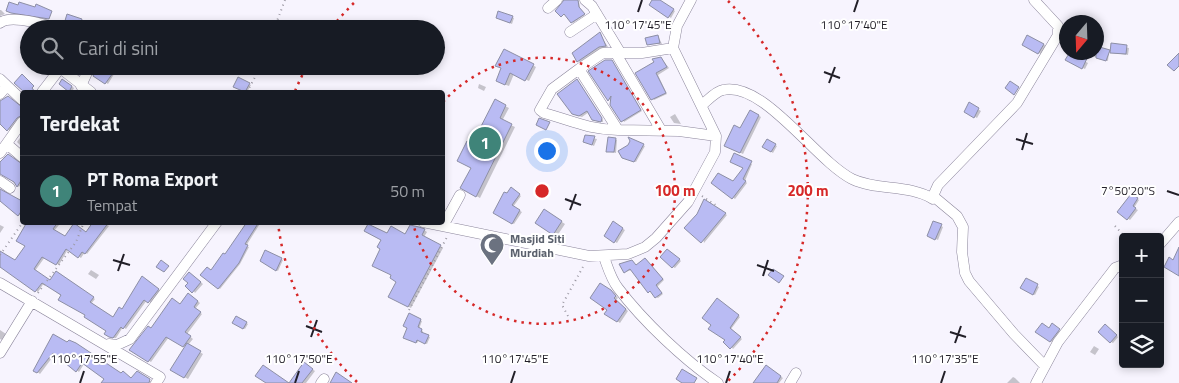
<!DOCTYPE html>
<html lang="id">
<head>
<meta charset="utf-8">
<style>
  body { margin:0; font-family:"Titillium Web",sans-serif; background:#242831; color:#f1f3f6 }
  .controls { position:absolute; right:15px; bottom:15px; display:grid; overflow:hidden; border-radius:5px; box-shadow:0 2px 8px #0003 }
  .controls button { width:45px; height:45px; display:grid; place-items:center; padding:0; border:0; border-bottom:1px solid #363941; background:#171b24; color:#f1f3f6; font:25px sans-serif }
  .compass { position:absolute; left:1059px; top:15px; width:45px; height:45px; border-radius:50%; background:#171b24; box-shadow:0 2px 8px #0003; rotate:199deg }
  .you { position:absolute; left:546px; top:150px; width:18px; height:18px; margin:-12px; border:4px solid #fff; border-radius:50%; background:#1a73e8; box-shadow:0 0 0 8px #1a73e833 }
  .badge { display:grid; place-items:center; width:32px; height:32px; border-radius:50%; background:#3f8479; color:#fff; font-size:16px; font-weight:700 }
  .pin { position:absolute; translate:-50% -50%; border:2px solid #fff; box-shadow:0 1px 5px #0006 }
  .list { margin:0; padding:0; list-style:none }
  h2 { display:flex; justify-content:space-between; align-items:center; height:65px; margin:0; padding:0 20px; font-size:21px }
  h2 small { font-size:16px; font-weight:400; color:#9ea1a6 }
  .list li { display:grid; grid-template-columns:32px 1fr auto; gap:15px; align-items:center; box-sizing:border-box; height:70px; padding:0 20px; border-top:1px solid #363941 }
  .list b { display:block; font-size:19px; white-space:nowrap }
  .list p { margin:0; font-size:16px; white-space:nowrap; color:#9ea1a6 }
  .list em { font-size:16px; font-style:normal; color:#9ea1a6 }
  .icon { flex:none; width:28px; height:28px; fill:none; stroke:currentColor; stroke-width:2; stroke-linecap:round; stroke-linejoin:round }
  .map { position:relative; flex:none; width:1179px; height:383px; overflow:hidden }
  .search { position:absolute; background:#171b24; box-shadow:0 2px 8px #0003; left:20px; top:20px; width:425px; height:55px; display:flex; align-items:center; gap:12px; box-sizing:border-box; padding:0 18px; border-radius:28px; color:#9ea1a6; font-size:19px }
  .panel { position:absolute; background:#171b24; box-shadow:0 2px 8px #0003; left:20px; top:90px; width:425px; height:135px; border-radius:5px }
  .map>svg:first-child { display:block }
  .shadow { fill:#0003 }
  .building { fill:#b9bbf3; stroke:#8d8fa5 }
  .lines { fill:none; stroke-linecap:round; stroke-linejoin:round }
  .minor-casing { stroke:#8b859b; stroke-width:11 }
  .path { stroke:#9b98a2; stroke-width:2; stroke-dasharray:1 4; stroke-linecap:butt }
  .minor { stroke:#fff; stroke-width:10 }
  .ticks { fill:none; stroke:#221f28; stroke-width:2 }
  .ring { fill:none; stroke:#d62828; stroke-width:2.5; stroke-dasharray:2.5 5 }
  .labels { text-anchor:middle; dominant-baseline:central; stroke-width:4; stroke-linejoin:round; paint-order:stroke }
  .worship-label { font-size:12px; font-weight:bold; fill:#5b616d; stroke:#fff; text-anchor:start }
  .ticks-label { font-size:12px; text-anchor:middle; fill:#221f28; stroke:#fff; stroke-width:4; stroke-linejoin:round; paint-order:stroke }
  .centre { fill:#d62828; stroke:#fff; stroke-width:2.5 }
  .ring-label { font-size:15px; text-anchor:middle; font-weight:bold; fill:#d62828; stroke:#fff; stroke-width:4; stroke-linejoin:round; paint-order:stroke }
</style>
</head>
<body>
<div class="map">
<svg width="1179" height="383" viewBox="0 0 1179 383">
  <rect width="100%" height="100%" fill="#f7f4fe"/>
  <path class="shadow" d="M569 0 579 1 580 9 585 15 573 23 565 14 561 16Z
    M654 0H659L675 11 671 18 650 5Z
    M0 10H1L5 14 0 16Z
    M512 17 514 18 512 24 499 19Z
    M81 20 83 22 81 29 66 26Z
    M600 34 608 47 602 48 580 62 578 61Z
    M658 36 662 44H648Z
    M1028 36 1046 46 1041 54 1023 45Z
    M1112 45 1129 48 1128 55 1113 53Z
    M504 50 536 67 529 81 514 74 509 86 501 83Z
    M1109 51 1108 61 1090 55 1091 52Z
    M1070 54 1088 63 1085 69 1067 60Z
    M661 58 669 68 658 75 667 94 654 100 637 73Z
    M611 61 642 111 624 122 612 97 609 100 590 71Z
    M71 66H85L81 74Z
    M98 66H119L108 84 95 75Z
    M238 78 251 85 247 92 234 87Z
    M63 80 74 88 73 90 76 92H70L61 84Z
    M577 80 603 120V122L596 121 589 112 582 117 575 115Z
    M479 84 486 87 484 91 478 88Z
    M495 101 509 108 502 121 515 127 480 198 462 188 472 167 473 145Z
    M0 102 22 107V117L19 118 10 131 0 122Z
    M969 104 981 111 977 118 965 111Z
    M751 111 761 117 743 154 725 145 740 129Z
    M675 114 681 124 674 123 670 117Z
    M22 135V147L17 142Z
    M586 137 597 139 594 146 587 143Z
    M615 139 617 140 616 153 610 152 608 151Z
    M631 140 645 146 636 162 625 158Z
    M768 141 777 146 773 153 764 147Z
    M735 155 752 164 745 181 747 183 735 199 713 183H733L744 168Z
    M0 164H22V182L19 187 6 176 9 173 0 174Z
    M511 189 521 196 513 207 522 212 514 224 495 212Z
    M0 190 22 203 21 216 0 200Z
    M1132 195 1139 200 1134 208 1138 210 1130 220 1119 212Z
    M705 201 727 215 704 243 698 215Z
    M545 211 565 224 557 236 537 222Z
    M55 222 59 225 54 231 65 238 86 233 103 222 109 226 87 254 85 252 81 258 68 249 59 265 45 257 35 271 50 282 59 273 95 299 91 304 114 318 122 311 142 278 160 291 151 303 147 300 126 329 123 327 116 338H112L107 330 44 283 38 292 0 265V253L16 262Z
    M249 222H261L246 246 249 247 240 264 220 289 202 275 211 271 225 255Z
    M934 222 943 227 938 240 928 235Z
    M613 223 625 230 617 243 605 236Z
    M0 225 4 227 0 233Z
    M424 230 427 232 424 237 443 248 411 308 390 297 398 281 387 235 405 236Z
    M670 251 681 261 675 268 673 267Z
    M265 252 283 260 278 271 261 260Z
    M632 261 637 266 647 261 664 280 657 287 663 294 658 298 656 297 652 292H649L632 270 625 272Z
    M91 270 99 275 96 279 88 274Z
    M191 274 203 284 195 293 189 283Z
    M1026 279 1039 287 1035 295 1022 287Z
    M601 285 614 293 618 298 616 300 628 311 620 323 606 313 609 310Z
    M191 296 200 303 195 309 202 314 187 334 193 339 188 345 203 354 188 379 177 373 186 347 169 337 151 362 131 350Z
    M717 300 740 317 731 329 742 339 733 349 713 325Z
    M409 315 422 321 419 329 423 331 422 334 430 337 427 344 419 340 417 343 405 337 409 328Z
    M237 317 248 324 245 329 234 322Z
    M1052 325 1060 331 1052 342 1037 331 1049 330Z
    M1107 327 1118 337 1113 343 1111 342Z
    M0 330 6 334 2 340 0 339Z
    M53 336 122 375 132 379 137 373 152 382 105 383 106 379 84 364 79 372 55 354 40 374 35 370Z
    M1094 346 1099 349 1095 355 1090 352Z
    M307 366 315 371 306 383H290Z
    M766 366 783 378 779 383H754Z
    M1013 377 1015 378 1020 383H1007Z"/>
  <path class="building" d="M564 0H578L579 7 585 14 571 23 564 14 561 17 555 11Z
    M652 0H660L674 9 668 18 649 5Z
    M9 2 18 5 19 2 35 7 36 4 52 11 49 19 11 13 6 11Z
    M498 11 513 16 510 23 496 18Z
    M67 14 82 19 79 29 66 27 64 24Z
    M600 32 606 46 599 47 577 62 572 53Z
    M658 35 660 43 647 45 645 38Z
    M1027 35 1044 44 1038 54 1022 45Z
    M1111 43 1127 45 1126 54 1110 53Z
    M1096 46 1110 50 1106 61 1096 58Z
    M504 49 534 64 525 81 510 73 505 85 496 81 501 68 495 66Z
    M1070 52H1090L1082 69 1065 60Z
    M1179 53V66L1174 71 1167 65Z
    M661 57 667 67 656 73 666 93 651 100 635 73 654 62 652 59Z
    M605 60H612L641 110 621 122 610 105 611 96 608 101 588 71Z
    M97 66H118L105 84 93 76Z
    M22 74 34 86 32 88 35 92H24L14 83Z
    M238 77 250 83 245 92 233 87Z
    M62 79 72 86 69 92 59 84Z
    M577 79 602 118 601 122 592 120 587 111 579 116 572 114 557 94Z
    M1010 81 1019 87 1014 95 1005 88Z
    M8 96 22 107V115L17 118 7 131 0 124V101Z
    M495 99 506 105 500 118 512 124 476 197 460 188 471 168 457 161 467 141 472 144Z
    M969 102 979 108 974 118 964 112Z
    M750 110 759 115 740 153 724 146 734 125 740 128Z
    M539 118 550 122 546 130 536 125Z
    M585 135 595 136 592 145 583 142Z
    M608 137 616 138 614 152H606Z
    M628 137 644 144 634 162 622 158 618 151 628 145 630 141Z
    M767 139 776 144 771 152 762 147Z
    M734 153 752 161 743 179 746 181 732 199 711 183 718 173 733 181 743 168 730 162Z
    M8 154 22 164V179L17 187 14 182 0 174V162Z
    M511 187 520 194 512 205 520 210 512 224 493 213 504 192 507 193Z
    M0 189 22 201V210L18 216 0 201Z
    M1131 194 1138 198 1133 206 1136 208 1127 220 1117 212Z
    M704 199 726 213 701 243 684 228 697 214Z
    M544 209 562 221 553 235 535 223Z
    M613 221 623 228 614 243 604 236Z
    M933 221 942 224 935 240 927 236Z
    M27 222H58L53 229 65 236 74 223 86 232 93 222H109L85 254 82 252 78 258 66 249 56 265 42 257 34 269 50 280 56 271 94 297 90 302 113 317 119 307 122 309 142 276 159 289 148 303 144 300 123 329 121 327 113 338 109 337 104 334 106 331 84 317 85 315 58 300 61 295 42 283 35 292 0 267V251L15 260 25 246 16 241Z
    M247 222H259L245 244 248 245 239 263 218 289 200 275 207 267 211 270 223 253 225 254Z
    M368 224 387 233 391 226 405 234 410 225 419 227 425 229 422 235 441 245 408 307 388 297 396 282 390 278 391 275 372 266 380 249 377 247 381 240 364 231Z
    M1179 247V276L1164 267 1169 257 1173 260Z
    M667 249 680 259 672 268 660 257Z
    M265 250 282 258 276 271 260 261Z
    M645 258 663 279 656 285 662 293 655 298 650 291 648 293 630 269 624 273 619 264 632 260 636 265Z
    M161 260 169 266 164 272 156 267Z
    M773 269 784 276 779 283 768 275Z
    M189 272 201 282 192 293 185 286 188 283 183 279Z
    M1026 278 1038 284 1033 295 1020 288Z
    M600 283 611 290 616 296 614 298 626 309 617 322 604 314 607 310 590 298Z
    M188 293 198 301 194 307 201 312 185 332 191 336 183 347 166 337 148 362 129 350 148 326 151 328 172 298 180 304Z
    M717 298 739 315 730 328 741 337 730 349 723 342 725 340 708 329 711 325 702 318Z
    M409 313 421 319 418 327 422 329 421 332 429 335 425 344 417 340 416 343 403 338 407 328 403 326Z
    M236 316 247 322 243 329 232 323Z
    M1042 323 1049 328 1052 323 1060 329 1050 342 1035 332Z
    M1105 324 1117 335 1110 343 1098 332Z
    M53 334 67 342 69 340 76 343 121 373 123 371 131 378 137 371 150 379 149 383H101L104 379 82 363 76 372 53 353 37 373 33 371Z
    M187 343 201 351 184 378 170 370Z
    M304 362 313 369 302 383H266L255 376 263 365 289 383Z
    M766 365 781 376 777 383H753Z
    M682 369 697 378 694 383H682L676 379Z
    M336 372 352 383H330Z"/>
  <g class="lines">
    <defs>
      <path id="minor" d="M585 0 592 6 620 52
        M1034 0 1058 26V35L1017 103 938 185 933 196 957 216 963 227 962 252 965 273 969 281 1014 334 1044 365
        M548 8 557 0
        M0 23C11 14 46 25 59 29
        M570 32 597 14
        M673 48 642 53H603L579 69 618 130 679 131 716 136
        M615 52 661 130
        M60 68 91 92
        M579 69 552 89 540 110 544 113C573 121 587 129 618 130
        M0 79 22 100
        M81 86 90 66
        M42 92 62 66
        M0 94 7 86
        M702 105C708 100 716 91 723 90 764 81 815 160 852 179 877 191 909 184 933 199
        M7 144 22 157
        M0 153 22 122
        M0 181 10 188
        M423 222 589 256 628 254 645 247 656 238 688 202 715 152 716 136 673 48 677 26 691 0
        M443 226 460 195
        M1160 244 1179 222
        M604 257C608 268 611 279 618 288 643 321 684 360 718 383
        M0 283 160 377 156 383
        M109 344 117 345 130 339 217 222
        M0 353 32 301
        M321 383 324 379
        M790 383 796 373
        M1036 383 1058 342 1115 268 1123 265"/>
    </defs>
    <use href="#minor" class="minor-casing"/>
    <path class="path" d="M274 29 285 0
      M247 92 261 66
      M702 196 717 206
      M1115 226 1125 237
      M0 255 23 222
      M38 293 76 242 84 222
      M409 310 447 237
      M568 316 562 305 584 265"/>
    <use href="#minor" class="minor"/>
  </g>
  <path class="ticks" d="M638 12 642 0M854 12 858 0M824 72 840 78M829 83 835 67M1016 139 1033 144M1022 150 1027 133M1167 191 1179 195M565 199 581 205M570 210 576 194M113 260 130 265M757 265 774 271M118 271 124 254M763 276 768 260M306 326 322 332M950 332 966 337M311 337 317 320M955 343 961 326M80 383 84 371M295 383 299 371M511 383 515 371M726 383 730 371M941 383 945 371"/>
  <g class="ring">
    <path d="M443 102A133 133 0 1 1 413 223"/>
    <path d="M357 382A266 266 0 0 1 278 223M295 91A266 266 0 0 1 306 68M332 27A266 266 0 0 1 356 1M728 1A266 266 0 0 1 727 382"/>
  </g>
  <defs>
    <symbol id="mosque-pin" viewBox="-11 -11 22 30"><path d="M0 17L-7.5 6A9.5 9.5 0 1 1 7.5 6Z" fill="#6b7280" stroke="#fff"/><path d="M3.5-4.9A6 6 0 1 0 3.5 4.9A5 5 0 1 1 3.5-4.9Z" fill="#fff"/></symbol>
  </defs>
  <g fill-rule="evenodd">
    <use href="#mosque-pin" x="478" y="231" width="28" height="38"/>
  </g>
  <g class="labels">
    <g class="worship-label">
      <text x="510" y="238">Masjid Siti<tspan x="510" dy="14">Murdiah</tspan></text>
    </g>
  </g>
  <g class="ticks-label">
    <text x="638" y="29">110°17'45"E</text>
    <text x="854" y="29">110°17'40"E</text>
    <text x="1128" y="195">7°50'20"S</text>
    <text x="84" y="363">110°17'55"E</text>
    <text x="299" y="363">110°17'50"E</text>
    <text x="515" y="363">110°17'45"E</text>
    <text x="730" y="363">110°17'40"E</text>
    <text x="945" y="363">110°17'35"E</text>
  </g>
  <circle cx="542" cy="191" r="8" class="centre"/>
  <g class="ring-label">
    <text x="675" y="196">100 m</text>
    <text x="808" y="196">200 m</text>
  </g>
</svg>
<div class="controls">
<button>+</button>
<button>−</button>
<button><svg class="icon" aria-label="layers" viewBox="0 0 24 24"><path d="M12 4l9 5-9 5-9-5zM3 14l9 5 9-5"/></svg></button>
</div>
<svg class="compass" viewBox="-18 -18 36 36"><path d="M0-13l5 13h-10z" fill="#e53935"/><path d="M0 13l5-13h-10z" fill="#9ea1a6"/></svg>
<div class="you"></div>
<div class="pin badge" style="left:485px;top:143px">1</div>
<div class="search"><svg class="icon" aria-label="search" viewBox="0 0 24 24"><circle cx="10" cy="10" r="6"/><path d="M15 15l6 6"/></svg>Cari di sini</div>
<section class="panel">
<h2>Terdekat<small></small></h2>
<ul class="list">
<li><span class="badge">1</span><div><b>PT Roma Export</b><p>Tempat</p></div><em>50 m</em></li>
</ul>
</section>
</div>
</body>
</html>
